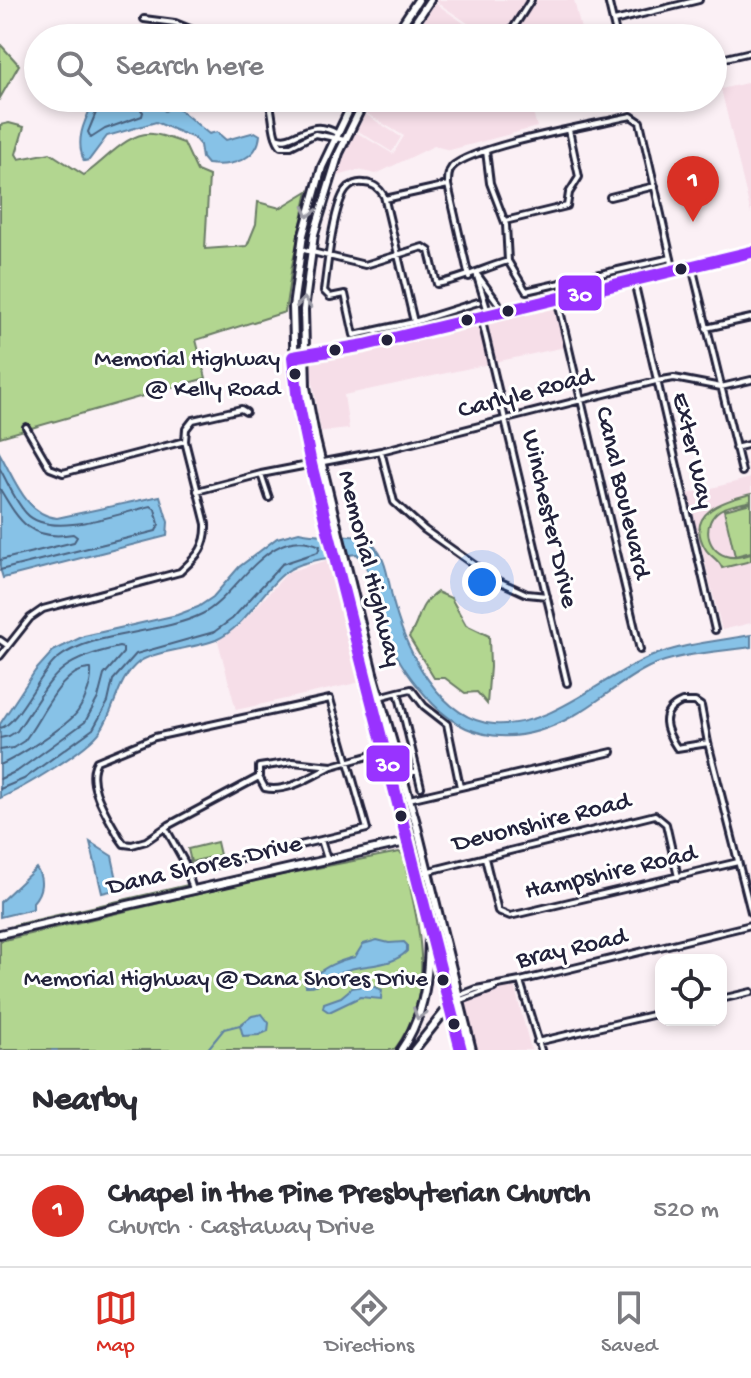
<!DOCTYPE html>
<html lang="en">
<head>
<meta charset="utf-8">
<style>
  body { margin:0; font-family:"Gochi Hand",sans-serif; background:#f7f7f7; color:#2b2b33 }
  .controls { position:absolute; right:24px; bottom:24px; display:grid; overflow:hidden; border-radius:16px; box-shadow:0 4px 12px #0003 }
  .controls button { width:72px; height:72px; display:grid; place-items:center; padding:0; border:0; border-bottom:2px solid #e1e1e2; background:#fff; color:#2b2b33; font:40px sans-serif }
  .you { position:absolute; left:482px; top:582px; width:28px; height:28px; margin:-20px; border:6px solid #fff; border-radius:50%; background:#1a73e8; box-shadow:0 0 0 12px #1a73e833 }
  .badge { display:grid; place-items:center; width:52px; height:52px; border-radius:50%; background:#d93025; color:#fff; font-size:26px; font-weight:700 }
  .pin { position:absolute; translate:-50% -66px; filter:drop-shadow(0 2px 4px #0008) }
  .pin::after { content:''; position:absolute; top:42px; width:28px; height:24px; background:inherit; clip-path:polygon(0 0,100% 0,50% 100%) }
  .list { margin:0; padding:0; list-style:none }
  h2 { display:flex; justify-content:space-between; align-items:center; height:104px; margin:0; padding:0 32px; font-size:34px }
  h2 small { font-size:26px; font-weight:400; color:#7c7c81 }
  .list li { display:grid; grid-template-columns:52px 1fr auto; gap:24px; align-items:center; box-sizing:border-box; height:112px; padding:0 32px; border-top:2px solid #e1e1e2 }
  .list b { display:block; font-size:30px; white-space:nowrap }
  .list p { margin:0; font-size:26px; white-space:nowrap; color:#7c7c81 }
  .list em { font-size:26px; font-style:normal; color:#7c7c81 }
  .icon { flex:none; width:44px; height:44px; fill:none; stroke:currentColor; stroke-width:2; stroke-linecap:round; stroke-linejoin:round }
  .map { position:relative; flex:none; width:751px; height:1050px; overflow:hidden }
  .search { position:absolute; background:#fff; box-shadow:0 4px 12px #0003; left:24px; right:24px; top:24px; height:88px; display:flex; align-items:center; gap:20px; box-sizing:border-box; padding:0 28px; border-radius:44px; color:#7c7c81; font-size:30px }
  .sheet { height:216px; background:#fff }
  nav { display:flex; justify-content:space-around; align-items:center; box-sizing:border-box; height:112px; border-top:2px solid #e1e1e2; background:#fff; font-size:22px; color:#7c7c81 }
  nav a { display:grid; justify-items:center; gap:4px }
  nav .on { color:#d93025 }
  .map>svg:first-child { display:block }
  .built { fill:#f6dee8; fill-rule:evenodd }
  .green { fill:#b2d690; stroke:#6a7c66; stroke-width:2 }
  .water { fill:#87c2e7; stroke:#5f82a2; stroke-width:2 }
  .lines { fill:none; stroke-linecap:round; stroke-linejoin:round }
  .shore { stroke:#4a6280; stroke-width:2 }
  .stream { stroke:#5f82a2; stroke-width:2 }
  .street-casing { stroke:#22223b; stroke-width:10 }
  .secondary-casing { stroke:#22223b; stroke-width:12 }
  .street { stroke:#fff; stroke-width:4 }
  .secondary { stroke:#fff; stroke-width:6 }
  .bus-1-casing { stroke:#fff; stroke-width:18 }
  .bus-1 { stroke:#93f; stroke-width:12 }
  .oneway { stroke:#9c9ca7 }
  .bus-dot { fill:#22223b; stroke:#fff; stroke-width:3 }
  .labels { text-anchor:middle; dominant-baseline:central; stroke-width:6; stroke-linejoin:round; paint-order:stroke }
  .bus-label { font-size:24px; fill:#22223b; stroke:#fff; text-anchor:end }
  .street-label { font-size:26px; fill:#22223b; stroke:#fff }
  .line-badge { stroke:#fff; stroke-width:3 }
  .badge-label { font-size:22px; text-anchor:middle; font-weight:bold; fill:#fff }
</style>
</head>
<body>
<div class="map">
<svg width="751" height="1050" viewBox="0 0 751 1050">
  <rect width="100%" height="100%" fill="#fbf0f5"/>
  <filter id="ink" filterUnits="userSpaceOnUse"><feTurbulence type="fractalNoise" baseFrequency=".0125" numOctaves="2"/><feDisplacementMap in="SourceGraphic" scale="16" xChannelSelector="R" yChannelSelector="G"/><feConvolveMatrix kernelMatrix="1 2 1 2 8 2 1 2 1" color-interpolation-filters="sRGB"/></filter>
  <g filter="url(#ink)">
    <path class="built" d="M434 0H528L503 38H490L435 1 412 35 413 38H409Z
      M534 0H574L583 38H510Z
      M435 3 485 38H418L414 36Z
      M751 82V214L721 89Z
      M370 98H529L537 127 450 150 434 146 376 174 358 170 338 176 333 182H332L342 154ZM364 112 404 136 393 154 354 131Z
      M365 114 401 137 392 152 357 130Z
      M555 302 565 347 495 362 485 318Z
      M479 320 489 364 344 395 349 429 321 432 309 359Z
      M751 478V623L722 630 688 494Z
      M331 559 361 682 236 710 218 641 239 626 288 572Z
      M514 985 531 1050H475L463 1003Z"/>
    <path class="green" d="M0 44 19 65 0 98Z
      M9 123 24 127 16 154 19 159 50 153 84 175C103 163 129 130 153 134 163 135 174 140 184 143L197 171 209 176 205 249 247 246 256 224 258 202 280 208 308 191 292 266 285 312 196 340 206 378 0 437V125Z
      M751 494V501C741 504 728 505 720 510 702 522 705 549 726 556 734 559 743 556 751 554V561L722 568C719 559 710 557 705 548 684 512 726 500 751 494Z
      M751 503V552L735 556 724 510Z
      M437 592 451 598 466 625 489 636 490 667 487 704 477 692 465 693 445 678H434L409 637C422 618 416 607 437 592Z
      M217 842 220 855 191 862 188 849Z
      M399 852 403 855C417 921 440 990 394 1050H0V941L261 879Z
      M188 885 189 888 15 928 14 925Z"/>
    <path class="water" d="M143 98 145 103H155L165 111 174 105 209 134 217 132 226 140 255 132 260 135C258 161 228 167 207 164L202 158 200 145 194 138 156 122 107 136 89 160 84 161C75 140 84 122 93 103L104 99Z
      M0 454C14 478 26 515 57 518L160 496 168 522 167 536 3 578 0 568Z
      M299 532C316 537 354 533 365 539 388 551 388 584 394 605 406 650 440 720 494 724 551 728 600 678 650 657 681 644 717 641 751 635V647C718 652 680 653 649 667 622 680 599 702 573 716 518 747 465 744 425 695 407 675 393 653 384 627 375 601 377 577 357 554 337 556 301 560 286 572 260 591 247 626 216 640 196 648 154 651 139 662 117 679 116 708 101 730 89 749 22 789 0 798V724L35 671 53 651 84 636 177 615 198 607 213 597 239 567 277 538Z
      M90 842 112 856 119 889 102 893Z
      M36 868C44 879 42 892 33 902V909L0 917V902Z
      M377 940 389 943 404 942 407 945V951C389 970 357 962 335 975 325 980 317 987 306 986L305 981C324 969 332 962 355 957L363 944Z
      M370 985 382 990 381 999 360 997 329 1012 323 1008 324 1003 341 997 352 988Z
      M262 1014 269 1023 268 1031 259 1035 243 1036 240 1025 252 1016Z"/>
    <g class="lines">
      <path class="shore" d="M102 98 88 132 91 138 105 129 142 116 143 112 137 105 136 98
        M0 469C8 483 15 501 26 513 50 540 120 513 151 506L155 509 159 524 156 531 0 570
        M0 489C20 523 31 541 73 534L77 537 74 542 0 560
        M0 728C17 726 40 672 57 659 91 631 160 635 202 614 239 595 268 522 320 546L318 552 282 564 232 619 214 632 136 654 113 680 108 702 93 729 24 779 0 789
        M0 738 9 736 17 731C54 678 51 662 119 647L123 648V653L104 675 98 698 85 722 19 770 0 779
        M0 750 13 748 24 741C41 721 61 667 91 669 92 683 86 699 78 711 69 725 16 758 0 765"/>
      <path class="stream" d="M52 1050H57
        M207 1050 224 1029 240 1025"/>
      <defs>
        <path id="street" d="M608 0 617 38
          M144 19 175 23 212 38
          M614 21 699 0
          M507 38 531 0
          M713 61 751 52
          M268 98C274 113 271 134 281 146H291L315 134 345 140
          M276 137C295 146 307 115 338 134
          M486 151 490 183 506 225 508 261 526 291 671 258
          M610 197 655 186
          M385 199 448 185
          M505 221 567 206 569 193 579 177 569 130
          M300 249 365 265 423 247 429 251 437 284C463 279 484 268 508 261
          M692 266 742 472
          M476 273 498 303 501 312
          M476 273 489 315
          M469 277 448 185C448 178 448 172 452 167 472 146 597 124 631 116L640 122 672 263
          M634 281 715 630
          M557 298 640 650
          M481 317 567 683
          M414 322 384 196C380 189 373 183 364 183 357 182 350 185 346 190 333 206 327 269 324 291L330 297 345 294 354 335 414 322 478 302
          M706 328 751 318
          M26 427 50 468 63 473 185 441
          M735 448 751 444
          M381 451 394 502 425 530 494 579 527 594 547 596
          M261 474 269 498
          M197 491 261 474 381 451 656 381 674 378 721 387 751 380
          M0 640 7 645
          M0 656 30 618 43 609 180 572C196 557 207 548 206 524L185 441 186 429 193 420 241 409 246 412
          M398 692 411 689 424 706 447 724 460 787
          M379 697 398 692 421 787
          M682 702H695L701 706 708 743 677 748C665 730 658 712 682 702Z
          M708 743 751 912
          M332 766C312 776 288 793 265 788L259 777V767L293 762 332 766 383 752
          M401 772H417
          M409 799 612 752
          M166 829 185 863 193 890
          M321 840 327 859
          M485 858 498 911 510 916 738 862
          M187 872 367 829 330 699 155 737 97 761C84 784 108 816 119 837L124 844 132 845 146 841 169 825 259 777
          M417 874 655 815 666 824 678 877
          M520 981 541 1050
          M458 996 476 989 520 981 751 925
          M721 999 751 992
          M461 1000 494 988
          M537 1042 661 1013"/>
        <path id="secondary" d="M393 38 418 0
          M405 38 430 0
          M355 98 322 167 303 235 293 307 295 377 303 430 363 675 404 821 461 1050
          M366 98 339 153 314 234 304 310 306 387 316 440 373 673 416 823 472 1050
          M301 356 390 339 751 252
          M0 934 410 841
          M401 1050C426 1014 429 973 429 930
          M414 1050 450 1005 455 991"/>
      </defs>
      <use href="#street" class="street-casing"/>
      <use href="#secondary" class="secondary-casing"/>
      <use href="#street" class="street"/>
      <use href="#secondary" class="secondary"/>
      <defs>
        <path id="bus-1" d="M461 1050 311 464 298 401 293 357 365 345 751 252"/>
      </defs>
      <use href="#bus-1" class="bus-1-casing"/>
      <use href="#bus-1" class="bus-1"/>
    </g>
    <defs><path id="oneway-chevron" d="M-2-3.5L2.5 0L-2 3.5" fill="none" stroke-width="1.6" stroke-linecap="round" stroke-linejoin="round" transform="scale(2)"/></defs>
    <g class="oneway">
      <use href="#oneway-chevron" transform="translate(309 212) rotate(104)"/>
      <use href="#oneway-chevron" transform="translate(304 303) rotate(-86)"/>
      <use href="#oneway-chevron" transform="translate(419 1014) rotate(109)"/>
    </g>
  </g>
  <g class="bus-dot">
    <circle cx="681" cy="269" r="7"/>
    <circle cx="508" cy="311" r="7"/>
    <circle cx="467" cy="320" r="7"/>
    <circle cx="387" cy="340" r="7"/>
    <circle cx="335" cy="350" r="7"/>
    <circle cx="295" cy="374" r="7"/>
    <circle cx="401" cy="816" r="7"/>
    <circle cx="443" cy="980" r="7"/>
    <circle cx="454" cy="1024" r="7"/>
  </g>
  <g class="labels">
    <g class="bus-label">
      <text x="280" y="360">Memorial Highway<tspan x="280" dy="30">@ Kelly Road</tspan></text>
      <text x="428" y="980">Memorial Highway @ Dana Shores Drive</text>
    </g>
    <g class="street-label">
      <text transform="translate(526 395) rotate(-15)">Carlyle Road</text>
      <text transform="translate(691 451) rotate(77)">Exter Way</text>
      <text transform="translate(621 493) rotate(77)">Canal Boulevard</text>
      <text transform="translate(548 519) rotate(77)">Winchester Drive</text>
      <text transform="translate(368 569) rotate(76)">Memorial Highway</text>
      <text transform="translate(542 824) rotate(-14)">Devonshire Road</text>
      <text transform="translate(205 867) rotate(-13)">Dana Shores Drive</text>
      <text transform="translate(611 874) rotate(-13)">Hampshire Road</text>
      <text transform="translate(572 950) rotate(-13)">Bray Road</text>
    </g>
  </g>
  <g class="line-badge">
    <rect x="557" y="274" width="46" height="38" rx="8" fill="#93f"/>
    <rect x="365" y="744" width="46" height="39" rx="8" fill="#93f"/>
  </g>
  <g class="badge-label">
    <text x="580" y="301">30</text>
    <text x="388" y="771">30</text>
  </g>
</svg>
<div class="controls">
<button><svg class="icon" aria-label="locate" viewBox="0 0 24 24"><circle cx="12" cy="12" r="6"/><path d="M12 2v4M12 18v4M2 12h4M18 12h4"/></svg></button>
</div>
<div class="you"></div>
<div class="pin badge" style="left:693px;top:222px">1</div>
<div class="search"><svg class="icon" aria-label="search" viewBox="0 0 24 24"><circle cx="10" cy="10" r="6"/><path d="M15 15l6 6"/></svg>Search here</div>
</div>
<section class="sheet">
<h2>Nearby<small></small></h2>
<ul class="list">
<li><span class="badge">1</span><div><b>Chapel in the Pine Presbyterian Church</b><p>Church · Castaway Drive</p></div><em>520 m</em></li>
</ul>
</section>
<nav>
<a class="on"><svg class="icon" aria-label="map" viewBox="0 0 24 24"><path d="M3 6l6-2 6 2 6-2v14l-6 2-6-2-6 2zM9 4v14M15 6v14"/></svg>Map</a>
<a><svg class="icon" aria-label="directions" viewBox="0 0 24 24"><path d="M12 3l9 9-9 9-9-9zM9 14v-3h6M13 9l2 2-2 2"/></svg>Directions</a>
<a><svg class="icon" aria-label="saved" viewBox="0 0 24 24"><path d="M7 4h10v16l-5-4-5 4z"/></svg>Saved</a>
</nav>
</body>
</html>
